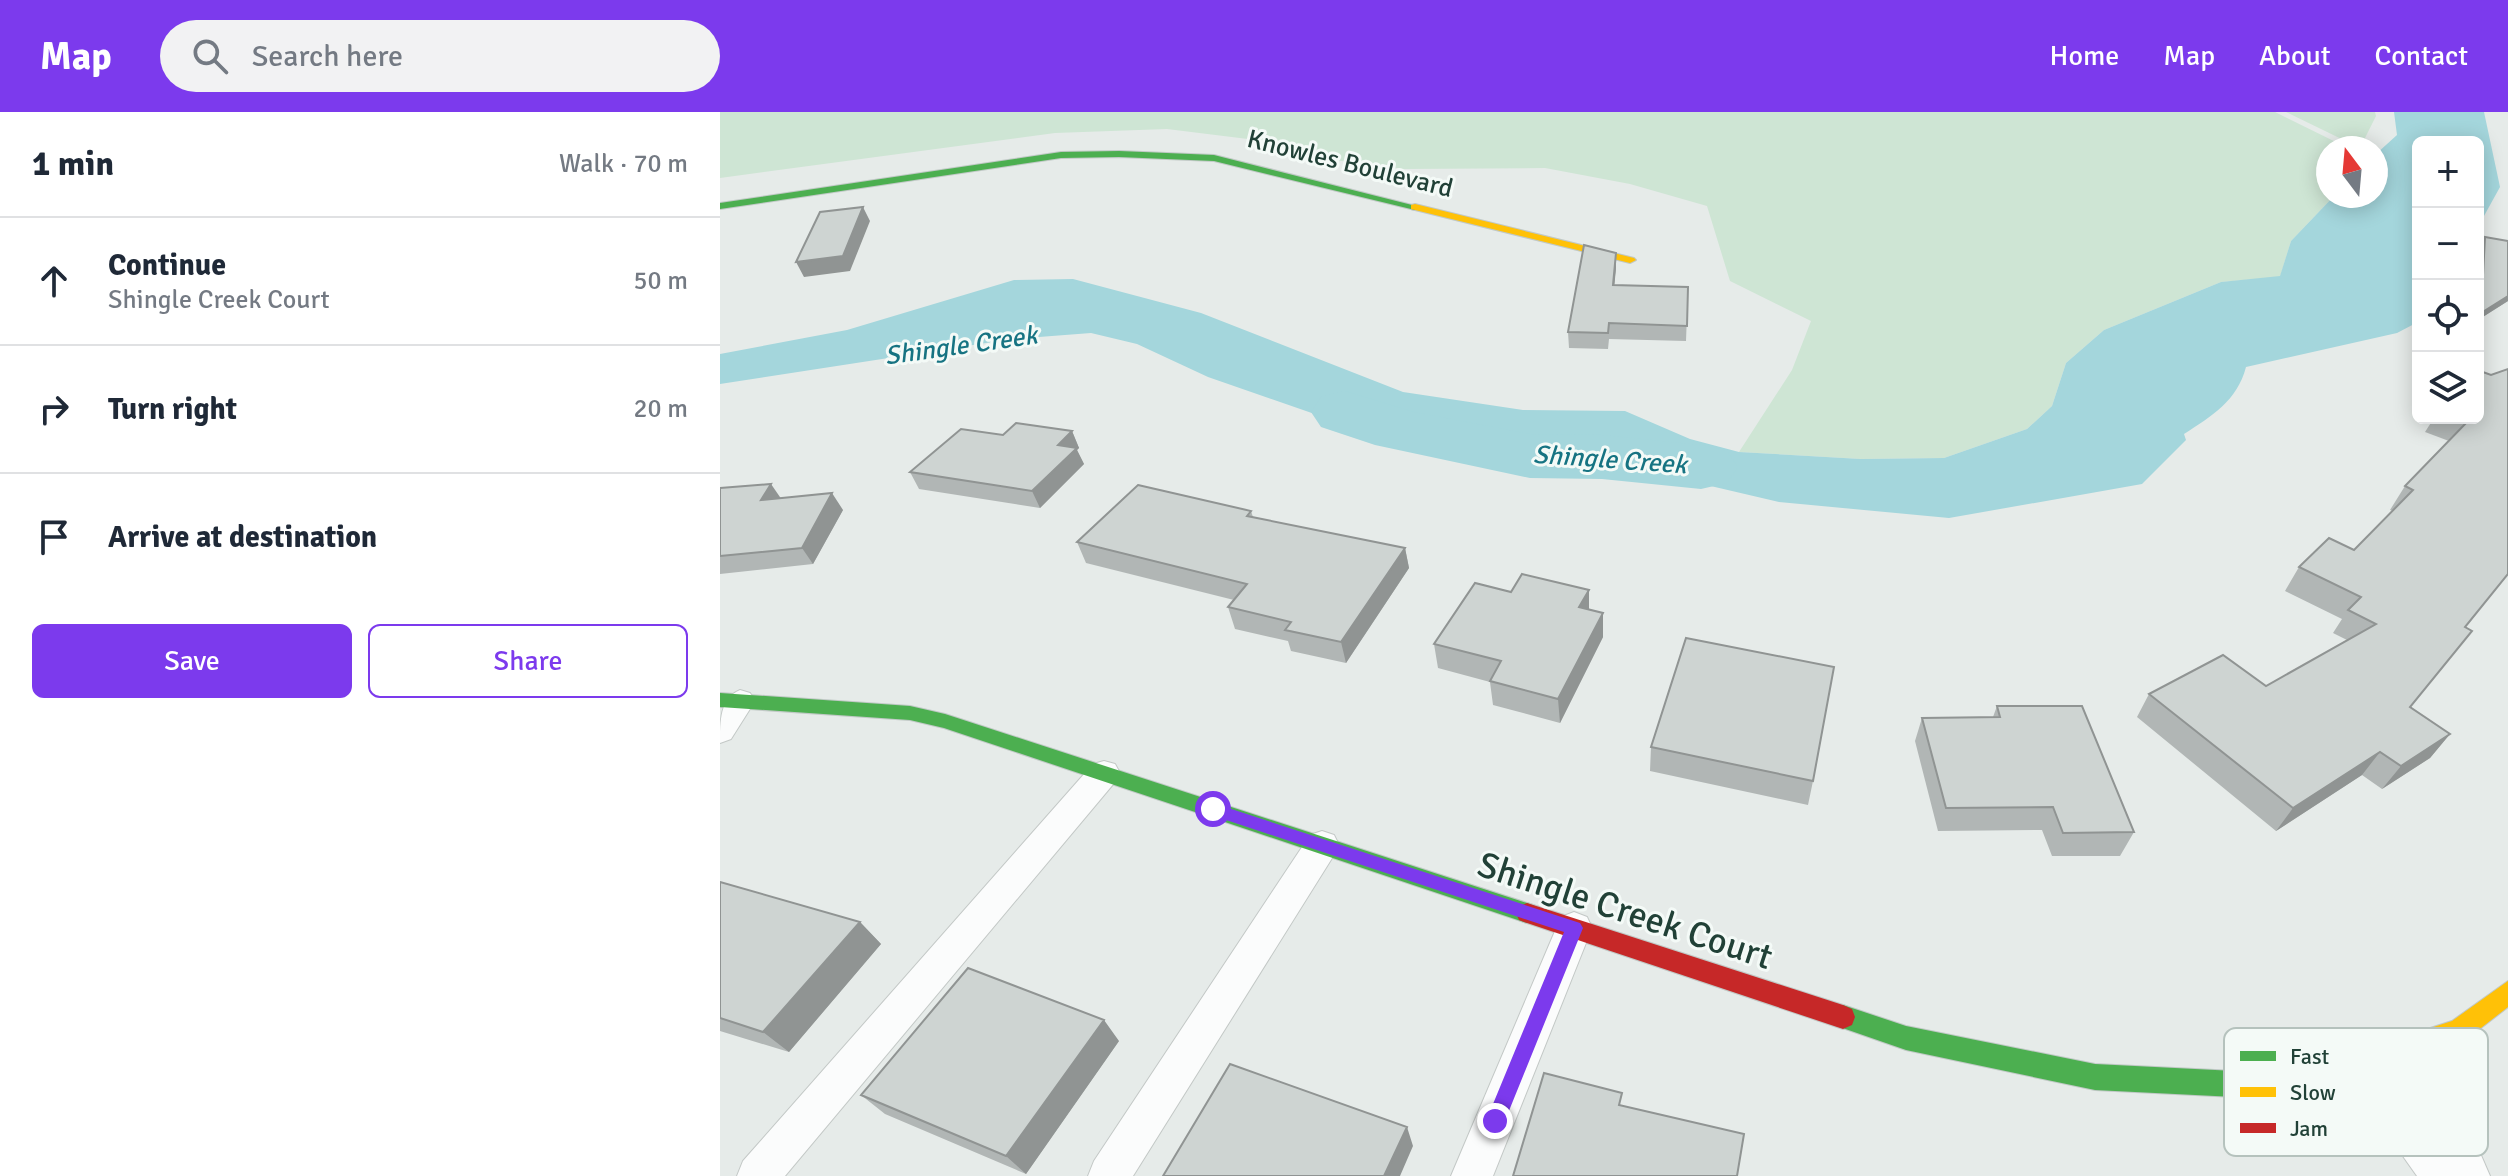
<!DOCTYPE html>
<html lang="en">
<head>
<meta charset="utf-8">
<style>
  body { margin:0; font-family:Signika,sans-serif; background:#f2f2f3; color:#1f2937 }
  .controls { position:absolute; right:24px; top:24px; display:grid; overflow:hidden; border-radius:12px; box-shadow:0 4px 20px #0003 }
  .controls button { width:72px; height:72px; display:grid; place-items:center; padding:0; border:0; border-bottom:2px solid #e0e1e3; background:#fff; color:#1f2937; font:40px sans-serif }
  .compass { position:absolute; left:1596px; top:24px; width:72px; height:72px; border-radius:50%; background:#fff; box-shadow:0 4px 20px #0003; rotate:344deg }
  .stop { position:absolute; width:24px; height:24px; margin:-18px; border:6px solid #7c3aed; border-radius:50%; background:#fff }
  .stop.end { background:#7c3aed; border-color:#fff; box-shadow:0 2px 8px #0008 }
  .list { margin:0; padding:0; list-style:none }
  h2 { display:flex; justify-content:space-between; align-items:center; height:104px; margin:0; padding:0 32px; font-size:34px }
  h2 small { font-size:26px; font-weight:400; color:#747a83 }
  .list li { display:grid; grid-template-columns:52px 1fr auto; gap:24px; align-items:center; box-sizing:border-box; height:128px; padding:0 32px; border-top:2px solid #e0e1e3 }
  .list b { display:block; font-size:30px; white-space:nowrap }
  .list p { margin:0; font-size:26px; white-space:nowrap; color:#747a83 }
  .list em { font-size:26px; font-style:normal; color:#747a83 }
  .actions { display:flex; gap:16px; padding:24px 32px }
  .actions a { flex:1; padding:18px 0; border:2px solid #7c3aed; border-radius:12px; text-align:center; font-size:28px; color:#7c3aed }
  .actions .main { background:#7c3aed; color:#fff }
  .icon { flex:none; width:44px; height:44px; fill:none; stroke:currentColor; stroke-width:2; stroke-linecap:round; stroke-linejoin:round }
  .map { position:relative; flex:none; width:1788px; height:1064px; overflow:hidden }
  header { display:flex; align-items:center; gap:48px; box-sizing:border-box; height:112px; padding:0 40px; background:#7c3aed; color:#fff }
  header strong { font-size:38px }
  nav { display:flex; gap:44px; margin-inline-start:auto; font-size:28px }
  .search { width:560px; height:72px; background:#f2f2f3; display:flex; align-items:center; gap:20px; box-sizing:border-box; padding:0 28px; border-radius:44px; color:#747a83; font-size:30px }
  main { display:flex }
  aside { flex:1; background:#fff }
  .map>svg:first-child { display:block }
  .green { fill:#cee5d4 }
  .water { fill:#a4d6dc }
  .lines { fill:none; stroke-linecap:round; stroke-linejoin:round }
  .river { fill:#a4d6dc; fill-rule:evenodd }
  .lane-casing { stroke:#c3c8c6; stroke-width:2 }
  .street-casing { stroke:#c3c8c6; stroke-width:2 }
  .fast-casing { stroke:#c1c9c6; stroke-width:2 }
  .slow-casing { stroke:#c1c9c6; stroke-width:2 }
  .jam-casing { stroke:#c1c9c6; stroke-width:2 }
  .lane { fill:#fbfcfc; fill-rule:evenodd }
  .street { fill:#fbfcfc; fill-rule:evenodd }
  .fast { fill:#4caf50; fill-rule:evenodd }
  .slow { fill:#ffc107; fill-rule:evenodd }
  .jam { fill:#c62828; fill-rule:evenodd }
  .wall { fill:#b1b6b5 }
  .shaded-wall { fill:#909493 }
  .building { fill:#ced4d2; stroke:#909493; stroke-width:2 }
  .route { fill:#7c3aed }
  .labels { text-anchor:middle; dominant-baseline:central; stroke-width:6; stroke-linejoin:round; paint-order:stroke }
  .far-street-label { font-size:26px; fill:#214137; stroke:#f4faf7 }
  .far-water-label { font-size:26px; font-style:italic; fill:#167382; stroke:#f4faf7 }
  .near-street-label { font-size:36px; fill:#214137; stroke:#f4faf7 }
  .key { fill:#f4faf7; stroke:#b5c2bd; stroke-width:2 }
  .key-label { font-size:22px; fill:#214137 }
</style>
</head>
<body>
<header>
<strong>Map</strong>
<div class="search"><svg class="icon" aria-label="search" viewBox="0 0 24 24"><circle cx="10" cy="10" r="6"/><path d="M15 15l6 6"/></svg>Search here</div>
<nav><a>Home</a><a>Map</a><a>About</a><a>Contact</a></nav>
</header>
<main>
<aside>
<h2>1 min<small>Walk · 70 m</small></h2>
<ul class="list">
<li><svg class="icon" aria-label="ahead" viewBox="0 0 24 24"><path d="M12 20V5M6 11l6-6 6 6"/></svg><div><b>Continue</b><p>Shingle Creek Court</p></div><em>50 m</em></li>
<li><svg class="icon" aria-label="right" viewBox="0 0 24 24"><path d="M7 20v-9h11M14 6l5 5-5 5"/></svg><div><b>Turn right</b></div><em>20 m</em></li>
<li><svg class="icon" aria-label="arrive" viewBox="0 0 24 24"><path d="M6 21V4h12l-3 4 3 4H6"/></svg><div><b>Arrive at destination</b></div></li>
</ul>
<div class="actions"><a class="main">Save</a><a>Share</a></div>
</aside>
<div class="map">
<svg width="1788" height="1064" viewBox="0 0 1788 1064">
  <rect width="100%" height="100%" fill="#e6ebe9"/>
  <path class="green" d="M0 0H1555L1628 36H1608V84H1614L1571 129 1560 165 1501 170 1384 218 1346 251 1332 294 1307 317 1224 346 1141 347 1019 340 1072 258 1091 209 1010 169 987 94 910 72 825 56 684 57 614 48 544 29 447 17 335 21 0 66Z
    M1566 0H1655L1656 4 1640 36Z"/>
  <path class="water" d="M1674 0H1764L1780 75 1764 104 1758 107V30H1698V210L1677 221 1526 255C1517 289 1492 304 1464 322L1466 328 1422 372 1229 406 1059 390 871 346 731 329 609 307 488 265 417 232 371 221 292 227 0 272V242L127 218 294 168 353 167 481 201 683 280 803 298 905 299 970 327 1019 340 1141 347 1224 346 1307 317 1332 294 1346 251 1384 218 1501 170 1560 164 1571 129 1614 84H1656V42L1677 23Z"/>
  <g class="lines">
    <path class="river" d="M625 279 694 300 810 322 882 323 981 333 1007 339 1018 355 1007 371 981 377 882 367 810 366 655 333 601 315 591 300 601 285Z"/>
    <defs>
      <path id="lane" d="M20 578 30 581 35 589 11 627 0 631C0 609 0 586 20 578Z
        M384 649 395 652 400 661 395 670 65 1064H17L23 1049 373 652Z
        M602 719 614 723 619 733 614 743 413 1064H368L374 1049 590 723Z
        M854 800 867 805 872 816 773 1064H731L841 805Z"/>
      <path id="street" d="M1651 917 1673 926 1760 1041 1770 1064H1697L1629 968 1620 947 1629 926Z"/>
      <path id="fast" d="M399 39 494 43 700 95 695 98 494 49 399 45 341 46 0 97V91L341 40Z
        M0 581 190 594 225 602 807 791 815 794 818 801 815 808 807 811 224 616 190 608 0 595Z
        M1123 893 1186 914 1375 952 1515 959 1651 935 1676 927 1685 930 1688 939 1685 948 1651 959 1515 985 1375 978 1186 938 1114 913 1111 905 1114 897Z"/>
      <path id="slow" d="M695 92 914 146 916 148 910 151 691 97V93Z
        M1788 869V895L1748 926 1676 951 1667 948 1664 939 1667 930 1732 909Z"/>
      <path id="jam" d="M807 791 1123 893 1132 897 1135 905 1132 913 1123 917 807 811 799 808 796 801 799 794Z"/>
    </defs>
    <use href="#lane" class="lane-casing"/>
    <use href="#street" class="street-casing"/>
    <use href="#fast" class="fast-casing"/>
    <use href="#slow" class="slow-casing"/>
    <use href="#jam" class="jam-casing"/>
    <use href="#lane" class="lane"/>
    <use href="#street" class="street"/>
    <use href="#fast" class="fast"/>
    <use href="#slow" class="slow"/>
    <use href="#jam" class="jam"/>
  </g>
  <path class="wall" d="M1765 125 1788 189 1758 208 1761 132Z
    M896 156 894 173 968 175 966 229 889 227 888 237 849 236 848 220Z
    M1771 263 1746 516 1690 596 1730 622 1710 646 1662 677 1642 663 1556 719 1417 605 1429 582 1546 574 1627 528 1613 521 1622 507 1565 479 1579 455 1634 438 1673 399 1670 398 1685 374 1729 329 1705 320 1714 306H1758Z
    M352 319 359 336 357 338 364 352 320 396 199 377 190 360Z
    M0 376 61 386 123 398 93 452 0 462Z
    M531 399 533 405 685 436 689 456 626 551 571 539 568 529 515 517 508 495 514 488 366 451 357 430Z
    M869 498 883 501V525L840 611 773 593 770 570 718 556 714 532Z
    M1277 594 1414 720 1400 744H1332L1322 718 1218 719 1195 629 1202 606 1273 605Z
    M931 635 1093 669 1088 693 930 659Z
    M0 770 140 810 161 832 69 940 0 919Z
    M399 929 306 1062 165 1002 141 983Z"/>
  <path class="shaded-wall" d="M143 95 150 109 130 159 84 165 76 150Z
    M896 141V156L893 188V173Z
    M1788 184V189L1758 208 1761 201Z
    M352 319 359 336 357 338 364 352 320 396 312 379 338 333Z
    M51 372 62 388H41Z
    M112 381 123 398 93 452 82 436Z
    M685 436 689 456 626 551 621 530Z
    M869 478V502L859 495Z
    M883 501V525L840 611 838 587Z
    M1730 622 1710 646 1662 677 1681 654Z
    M1660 640 1642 663 1556 719 1573 696Z
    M140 810 161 832 69 940 43 920Z
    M384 908 399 929 306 1062 286 1044Z
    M687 1015 693 1034 680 1064H664Z"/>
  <path class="building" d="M143 95 123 144 76 150 100 100Z
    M1765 125 1788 129V184L1761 201Z
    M864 133 896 141 893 173 968 175 967 214 889 211 888 221 848 220Z
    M1788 257V462L1745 515 1752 519 1690 595 1730 622 1681 654 1660 640 1573 696 1429 582 1503 543 1546 574 1656 512 1628 498 1641 485 1579 455 1609 426 1634 438 1693 378 1685 374 1749 308 1742 306H1758V261L1760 259 1771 263Z
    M296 311 352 319 338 333 357 336 312 379 190 360 241 317 283 323Z
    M51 372 41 388 112 381 82 436 0 444V376Z
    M418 373 531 399 527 404 685 436 621 530 565 518 571 510 508 495 527 472 357 430Z
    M802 462 869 478 859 495 883 501 838 587 770 569 781 549 714 532 755 471 791 480Z
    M966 526 1114 555 1093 669 931 635Z
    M1277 594H1362L1414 720 1343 721 1333 695 1226 696 1202 606 1280 605Z
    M0 770 140 810 43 920 0 906Z
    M248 856 384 908 286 1044 141 983Z
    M510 952 687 1015 664 1064H443Z
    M824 961 902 981 899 993 1024 1022 1017 1064H793Z"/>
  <path class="route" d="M493 691 860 811 863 816 782 1016 775 1018 768 1016 766 1009 844 820 488 702V693Z"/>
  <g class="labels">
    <g class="far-street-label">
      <text transform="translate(630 52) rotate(14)">Knowles Boulevard</text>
    </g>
    <g class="far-water-label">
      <text transform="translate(241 234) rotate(-8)">Shingle Creek</text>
      <text transform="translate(890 348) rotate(4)">Shingle Creek</text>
    </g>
    <g class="near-street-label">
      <text transform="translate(905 799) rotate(18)">Shingle Creek Court</text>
    </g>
  </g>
  <rect x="1504" y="916" width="264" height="128" rx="12" class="key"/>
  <rect x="1520" y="939" width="36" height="10" fill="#4caf50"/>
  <rect x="1520" y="975" width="36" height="10" fill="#ffc107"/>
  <rect x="1520" y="1011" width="36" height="10" fill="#c62828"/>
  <g class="key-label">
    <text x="1570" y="952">Fast</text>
    <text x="1570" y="988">Slow</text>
    <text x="1570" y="1024">Jam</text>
  </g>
</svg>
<div class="controls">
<button>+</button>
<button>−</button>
<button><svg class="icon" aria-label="locate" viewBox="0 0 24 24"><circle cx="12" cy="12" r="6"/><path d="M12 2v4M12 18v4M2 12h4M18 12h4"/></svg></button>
<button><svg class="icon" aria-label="layers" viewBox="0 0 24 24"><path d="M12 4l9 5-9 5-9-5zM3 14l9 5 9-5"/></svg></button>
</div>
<svg class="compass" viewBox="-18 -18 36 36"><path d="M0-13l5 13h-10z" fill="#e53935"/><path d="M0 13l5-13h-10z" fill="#747a83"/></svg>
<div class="stop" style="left:493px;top:697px"></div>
<div class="stop end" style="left:775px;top:1009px"></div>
</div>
</main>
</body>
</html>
